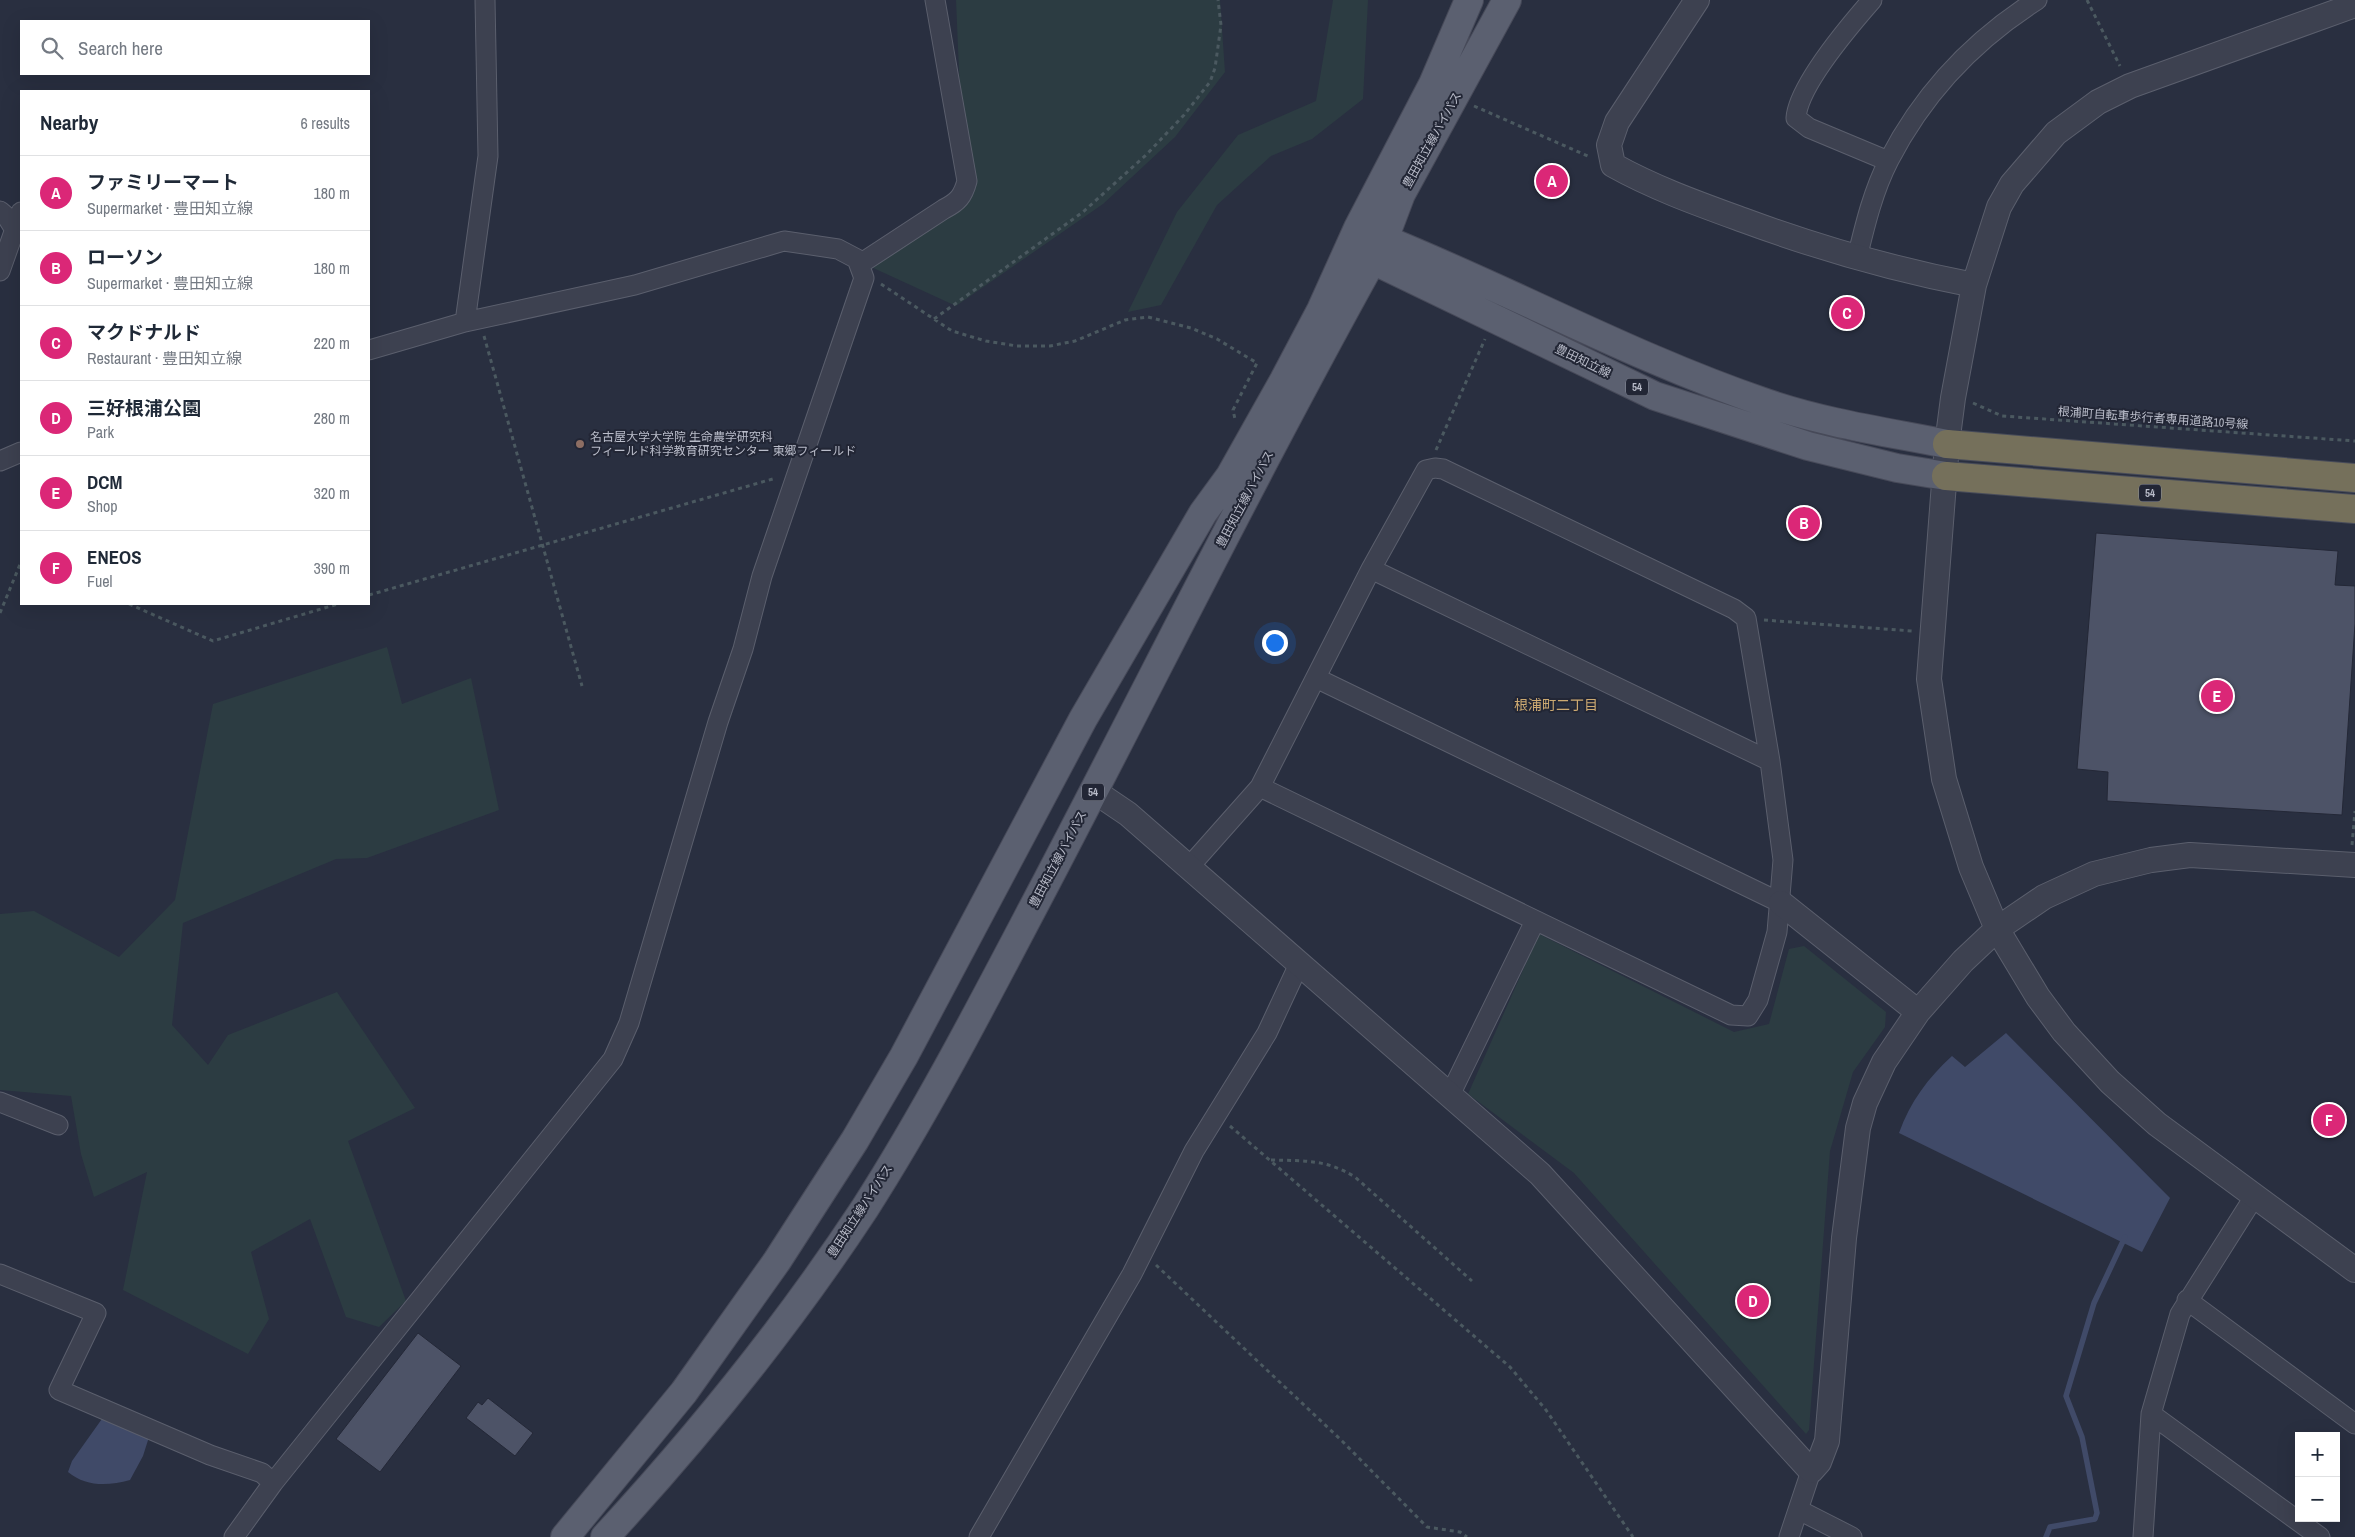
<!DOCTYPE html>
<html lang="en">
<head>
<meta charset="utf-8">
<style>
  body { margin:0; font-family:"Archivo Narrow","Noto Sans JP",sans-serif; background:#f2f2f3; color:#1f2937 }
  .controls { position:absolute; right:15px; bottom:15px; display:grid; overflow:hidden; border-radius:0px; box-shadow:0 5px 20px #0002 }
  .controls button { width:45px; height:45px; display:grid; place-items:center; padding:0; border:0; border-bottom:1px solid #e0e1e3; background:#fff; color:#1f2937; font:25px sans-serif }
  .you { position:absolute; left:1274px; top:642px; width:18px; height:18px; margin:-12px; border:4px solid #fff; border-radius:50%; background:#1a73e8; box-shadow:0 0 0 8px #1a73e833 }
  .badge { display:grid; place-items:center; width:32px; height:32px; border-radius:50%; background:#db2777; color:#fff; font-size:16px; font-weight:700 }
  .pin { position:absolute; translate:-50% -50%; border:2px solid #fff; box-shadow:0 1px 5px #0006 }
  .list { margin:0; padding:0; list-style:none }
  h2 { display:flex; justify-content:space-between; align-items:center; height:65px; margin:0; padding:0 20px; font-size:21px }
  h2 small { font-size:16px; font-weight:400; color:#747a83 }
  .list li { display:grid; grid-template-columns:32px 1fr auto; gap:15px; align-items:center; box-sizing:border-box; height:75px; padding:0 20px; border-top:1px solid #e0e1e3 }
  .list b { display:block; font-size:19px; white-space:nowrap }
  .list p { margin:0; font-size:16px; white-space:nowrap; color:#747a83 }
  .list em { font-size:16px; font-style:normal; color:#747a83 }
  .icon { flex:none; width:28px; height:28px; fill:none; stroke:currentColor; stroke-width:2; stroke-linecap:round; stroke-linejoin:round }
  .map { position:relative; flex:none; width:2355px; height:1537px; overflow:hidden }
  .search { position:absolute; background:#fff; box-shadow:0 5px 20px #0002; left:20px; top:20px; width:350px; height:55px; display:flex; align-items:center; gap:12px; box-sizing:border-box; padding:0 18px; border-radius:0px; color:#747a83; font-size:19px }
  .panel { position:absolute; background:#fff; box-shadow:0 5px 20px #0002; left:20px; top:90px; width:350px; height:515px; border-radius:0px }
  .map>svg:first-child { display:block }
  .green { fill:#2c3c42 }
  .water { fill:#404a68 }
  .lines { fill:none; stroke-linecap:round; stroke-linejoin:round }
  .stream { stroke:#404a68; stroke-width:5.5 }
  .building { fill:#4d5367; stroke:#242837 }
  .minor-casing { stroke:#5b5f6d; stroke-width:21 }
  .tertiary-casing { stroke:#5b5f6d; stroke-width:26 }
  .primary-casing { stroke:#474a59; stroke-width:30 }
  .motorway-casing { stroke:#484c5a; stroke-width:30 }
  .path { stroke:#4b5960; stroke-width:3; stroke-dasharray:4 4; stroke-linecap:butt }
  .minor { stroke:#3d4150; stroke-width:19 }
  .tertiary { stroke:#3d4150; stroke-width:24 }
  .primary { stroke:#5b6070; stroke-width:28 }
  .motorway { stroke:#75705b; stroke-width:28 }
  .education-dot { fill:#8d6e63; stroke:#222635; stroke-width:2 }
  .labels { text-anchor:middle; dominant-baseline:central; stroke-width:4; stroke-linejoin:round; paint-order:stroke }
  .shield { fill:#222635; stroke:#8c909d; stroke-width:1 }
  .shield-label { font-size:11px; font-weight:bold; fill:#babdca }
  .street-label { font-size:12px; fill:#babdca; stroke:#222635 }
  .poi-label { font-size:12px; fill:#babdca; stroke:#222635; text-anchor:start }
  .neighbourhood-label { font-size:14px; fill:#cdaa72; stroke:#222635 }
</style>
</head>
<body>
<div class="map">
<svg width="2355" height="1537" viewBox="0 0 2355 1537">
  <rect width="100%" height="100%" fill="#292f40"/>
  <path class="green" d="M956 0H1220L1225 72 1175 137 1103 204 956 306 869 266 964 208 970 190 960 95Z
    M1333 0H1368L1363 99 1312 139 1271 156 1217 205 1161 305 1128 312 1177 212 1238 135 1316 101Z
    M387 647 402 704 471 678 499 810 367 858 336 859 183 923 172 1025 208 1065 228 1035 337 992 415 1108 348 1141 406 1301 379 1327 346 1317 310 1219 251 1252 269 1319 248 1354 123 1290 147 1172 94 1197 81 1154 71 1096 0 1090V914L34 911 119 957 175 900 213 704Z
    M1539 934 1734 1032 1769 1024 1789 949 1804 946 1886 1012 1885 1027 1853 1072 1830 1151 1809 1430 1806 1434 1574 1173 1468 1094Z"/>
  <path class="water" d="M2006 1033 2170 1198 2142 1252 1899 1133C1910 1102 1928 1078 1952 1056L1965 1067Z
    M104 1416 149 1437 143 1456 130 1480C108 1486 86 1487 68 1472L72 1461Z"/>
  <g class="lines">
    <path class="stream" d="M2046 1537 2050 1527 2095 1519 2097 1513 2082 1437 2066 1396 2094 1303 2125 1237"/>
  </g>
  <path class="building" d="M2096 533 2338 551 2335 585 2355 586V624L2342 815 2107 801 2108 772 2077 769Z
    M418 1333 461 1366 380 1472 336 1439Z
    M488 1398 533 1433 515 1456 466 1418 478 1402 482 1405Z"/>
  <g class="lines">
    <defs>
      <path id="minor" d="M1872 0C1851 24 1798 86 1796 118L1809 128 1888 161
        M0 211 7 217 15 230
        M1857 258C1865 225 1873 191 1889 160 1923 94 1974 40 2037 0
        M860 264 944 209C958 202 963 196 967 181L935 0
        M0 271 21 212
        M465 322 488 156 485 0
        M0 461 21 452
        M1371 569 1770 761
        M1316 678 1781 903
        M1189 867 1260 787 1371 569 1426 470 1435 468 1443 469 1734 609 1746 618 1770 761 1783 860 1777 932 1758 1000 1748 1016 1731 1015 1260 787
        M1450 1095 1535 921
        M0 1102 58 1125
        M0 1274 96 1313 59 1390 210 1455 262 1473 273 1483
        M2187 1300 2355 1424
        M2151 1414 2320 1537
        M1799 1510 1852 1537
        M234 1537 273 1483 613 1059 629 1023 718 722 743 649 762 576 864 278 857 259 838 249 784 241 635 285 465 322 369 350
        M979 1537 1132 1274 1194 1151 1267 1033 1300 962
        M1789 1537 1811 1471
        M2143 1537 2151 1414 2180 1314 2254 1197"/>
      <path id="tertiary" d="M1697 0 1617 122 1609 145 1613 165C1654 188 1699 204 1743 220 1819 248 1895 270 1974 285
        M2355 5 2130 86 2098 102 2056 133 2012 184 1999 207 1974 285 1953 398 1947 444 1929 679 1944 779 1971 867 1997 929 2038 997 2064 1032 2110 1082 2157 1124 2355 1270
        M1094 791 1128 814 1540 1174 1811 1471 1819 1462 1827 1441 1844 1238 1858 1128 1865 1103 1884 1062 1918 1012 1963 961 1997 929 2044 897 2094 874 2151 860 2190 855 2355 865
        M1781 903 1918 1012"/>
      <path id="primary" d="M1366 232C1501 285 1628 356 1766 403 1824 423 1887 432 1947 444
        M1356 252 1655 396 1808 446 1897 468 1946 476
        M565 1537 684 1392 777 1261 855 1140 904 1056 1083 719 1203 513 1230 476 1284 380 1321 310 1358 228 1433 84 1469 0
        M605 1537C700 1434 788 1325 865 1208 932 1103 989 991 1047 881 1159 667 1266 450 1384 239L1401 194 1507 0"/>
      <path id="motorway" d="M1947 444 2355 478
        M1946 476 2355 509"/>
    </defs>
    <use href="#minor" class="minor-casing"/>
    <use href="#tertiary" class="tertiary-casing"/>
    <use href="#primary" class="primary-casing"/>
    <use href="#motorway" class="motorway-casing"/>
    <path class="path" d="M2087 0 2120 66
      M1474 106 1590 157
      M881 284 952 331 986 341 1017 346H1050L1075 341 1125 320 1148 317 1191 328 1217 339 1257 363 1233 410 1235 419
      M934 319 1083 212 1146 155 1184 115 1210 82 1215 68 1221 25 1218 0
      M484 336 582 686
      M1973 403 2002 416 2355 441
      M1436 450 1485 339
      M369 595 776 478
      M129 604 213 641 338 604
      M0 613 21 562
      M1764 620 1912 631
      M2352 845 2355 811
      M1230 1126 1510 1367 1546 1410 1633 1537
      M1271 1160C1304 1161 1326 1159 1355 1177L1472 1281
      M1156 1265 1342 1441 1427 1527 1460 1532 1467 1537"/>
    <use href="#minor" class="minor"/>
    <use href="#tertiary" class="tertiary"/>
    <use href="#primary" class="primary"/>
    <use href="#motorway" class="motorway"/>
  </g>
  <circle class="education-dot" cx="580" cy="444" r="5"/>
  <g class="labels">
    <g class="shield">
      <rect x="1626" y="378.5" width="22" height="17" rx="4"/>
      <rect x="2139" y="484.5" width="22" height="17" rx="4"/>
      <rect x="1082" y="783.5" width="22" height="17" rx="4"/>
    </g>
    <g class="shield-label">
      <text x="1637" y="387">54</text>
      <text x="2150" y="493">54</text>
      <text x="1093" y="792">54</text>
    </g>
    <g class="street-label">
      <text transform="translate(1432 140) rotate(-61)">豊田知立線バイパス</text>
      <text transform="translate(1583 361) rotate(26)">豊田知立線</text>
      <text transform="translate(2153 418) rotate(4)">根浦町自転車歩行者専用道路10号線</text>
      <text transform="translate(1245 499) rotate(-62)">豊田知立線バイパス</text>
      <text transform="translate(1058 859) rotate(-62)">豊田知立線バイパス</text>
      <text transform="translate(860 1211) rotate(-57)">豊田知立線バイパス</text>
    </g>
    <g class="poi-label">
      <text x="590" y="437">名古屋大学大学院 生命農学研究科<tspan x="590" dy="14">フィールド科学教育研究センター 東郷フィールド</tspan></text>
    </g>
    <g class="neighbourhood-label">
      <text x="1556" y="705">根浦町二丁目</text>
    </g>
  </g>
</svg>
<div class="controls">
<button>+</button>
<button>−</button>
</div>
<div class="you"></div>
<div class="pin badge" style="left:1552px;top:181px">A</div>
<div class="pin badge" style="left:1804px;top:523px">B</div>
<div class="pin badge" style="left:1847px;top:313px">C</div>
<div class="pin badge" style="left:1753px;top:1301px">D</div>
<div class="pin badge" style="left:2217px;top:696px">E</div>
<div class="pin badge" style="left:2329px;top:1120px">F</div>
<div class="search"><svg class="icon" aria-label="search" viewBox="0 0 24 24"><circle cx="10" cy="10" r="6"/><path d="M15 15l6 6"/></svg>Search here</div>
<section class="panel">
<h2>Nearby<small>6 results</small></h2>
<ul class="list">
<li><span class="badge">A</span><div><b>ファミリーマート</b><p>Supermarket · 豊田知立線</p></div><em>180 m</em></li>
<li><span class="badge">B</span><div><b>ローソン</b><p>Supermarket · 豊田知立線</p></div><em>180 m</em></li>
<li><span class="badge">C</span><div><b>マクドナルド</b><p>Restaurant · 豊田知立線</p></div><em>220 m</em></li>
<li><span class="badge">D</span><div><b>三好根浦公園</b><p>Park</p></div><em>280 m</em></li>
<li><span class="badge">E</span><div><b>DCM</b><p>Shop</p></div><em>320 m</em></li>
<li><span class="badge">F</span><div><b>ENEOS</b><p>Fuel</p></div><em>390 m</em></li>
</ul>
</section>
</div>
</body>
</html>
